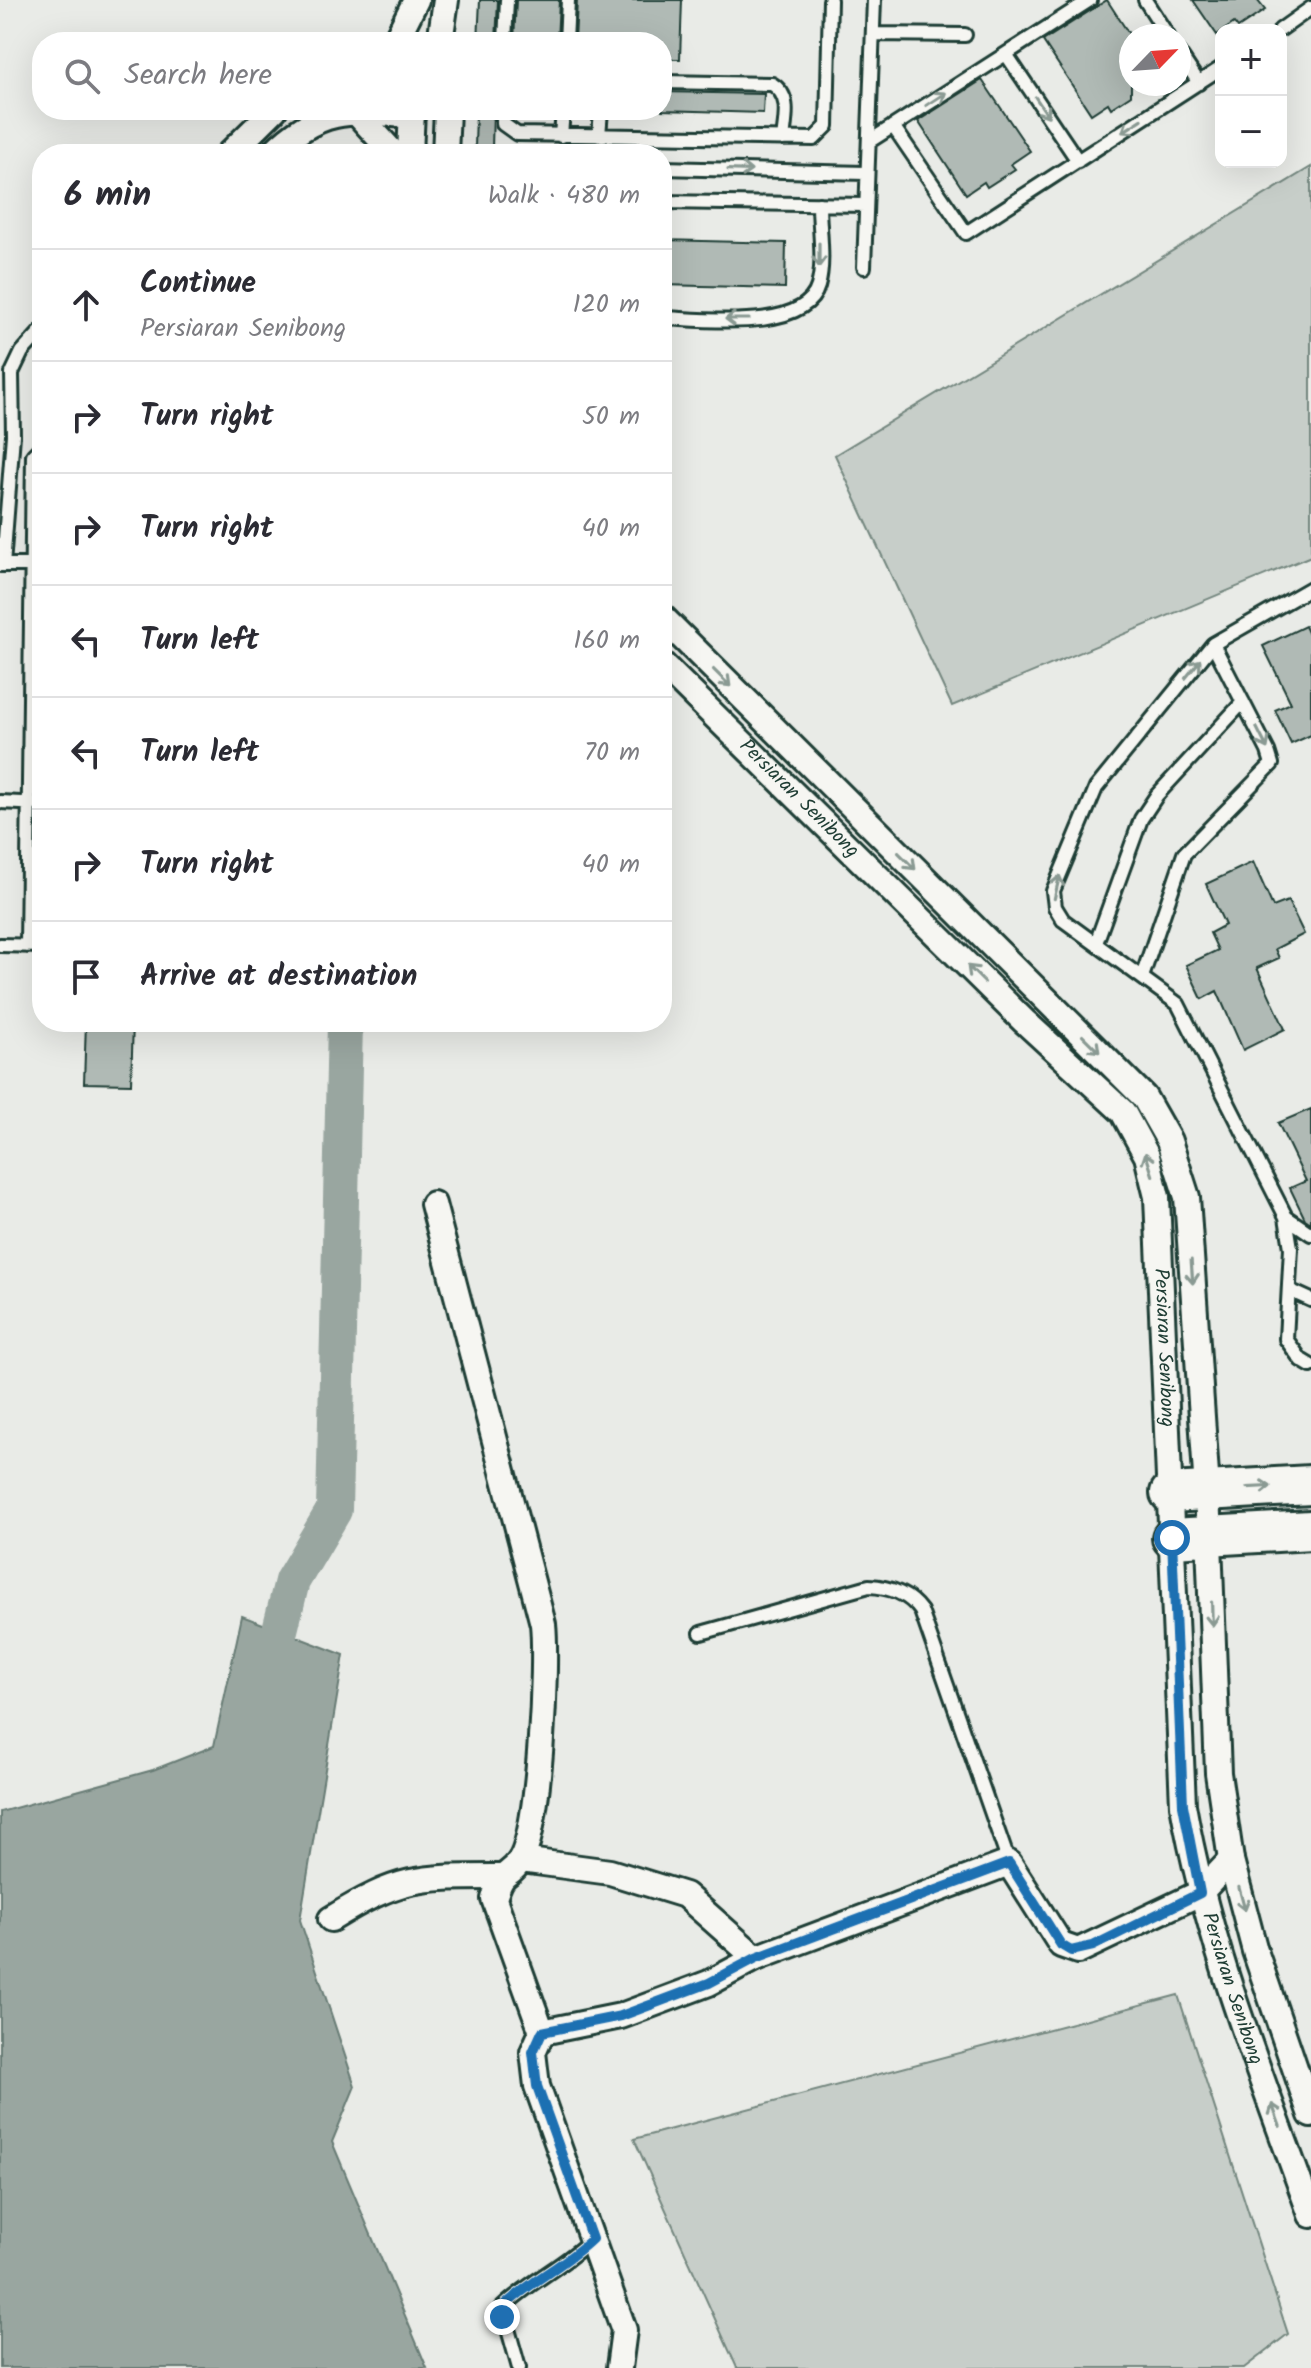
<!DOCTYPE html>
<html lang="en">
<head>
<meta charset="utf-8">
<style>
  body { margin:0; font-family:Kalam,sans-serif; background:#f7f7f7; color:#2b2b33 }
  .controls { position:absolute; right:24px; top:24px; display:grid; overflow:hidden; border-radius:16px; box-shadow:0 8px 32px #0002 }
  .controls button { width:72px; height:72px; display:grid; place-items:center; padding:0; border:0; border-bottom:2px solid #e1e1e2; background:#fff; color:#2b2b33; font:40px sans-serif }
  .compass { position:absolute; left:1119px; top:24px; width:72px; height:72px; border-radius:50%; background:#fff; box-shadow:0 8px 32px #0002; rotate:65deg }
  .stop { position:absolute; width:24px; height:24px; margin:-18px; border:6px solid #1f6fb2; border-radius:50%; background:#fff }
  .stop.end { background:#1f6fb2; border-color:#fff; box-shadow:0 2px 8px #0008 }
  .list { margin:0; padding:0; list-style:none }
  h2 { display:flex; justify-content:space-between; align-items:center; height:104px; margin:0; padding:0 32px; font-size:34px }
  h2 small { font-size:26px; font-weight:400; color:#7c7c81 }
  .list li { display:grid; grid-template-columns:52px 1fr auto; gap:24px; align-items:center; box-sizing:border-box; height:112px; padding:0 32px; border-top:2px solid #e1e1e2 }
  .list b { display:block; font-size:30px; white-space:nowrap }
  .list p { margin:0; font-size:26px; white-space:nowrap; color:#7c7c81 }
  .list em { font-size:26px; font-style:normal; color:#7c7c81 }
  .icon { flex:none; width:44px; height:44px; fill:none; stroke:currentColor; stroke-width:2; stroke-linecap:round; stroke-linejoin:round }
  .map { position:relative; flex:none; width:1311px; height:2368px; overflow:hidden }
  .search { position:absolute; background:#fff; box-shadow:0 8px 32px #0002; left:32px; top:32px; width:640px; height:88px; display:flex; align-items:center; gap:20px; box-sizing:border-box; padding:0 28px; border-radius:32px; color:#7c7c81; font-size:30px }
  .panel { position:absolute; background:#fff; box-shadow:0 8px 32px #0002; left:32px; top:144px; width:640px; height:888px; border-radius:32px }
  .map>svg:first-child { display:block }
  .green { fill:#c7cec9; stroke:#73867e; stroke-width:2 }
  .water { fill:#99a6a0; stroke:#687c75; stroke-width:2 }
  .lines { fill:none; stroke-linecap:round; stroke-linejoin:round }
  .river { stroke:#99a6a0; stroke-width:36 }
  .building { fill:#b0bab5; stroke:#1f3d34; stroke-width:2 }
  .lane-casing { stroke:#1f3d34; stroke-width:18 }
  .street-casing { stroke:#1f3d34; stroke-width:30 }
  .primary-casing { stroke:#1f3d34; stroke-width:44 }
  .lane { stroke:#f6f6f2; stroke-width:12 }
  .street { stroke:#f6f6f2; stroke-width:24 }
  .primary { stroke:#f6f6f2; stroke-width:38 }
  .oneway { stroke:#8a9a93 }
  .route { stroke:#1f6fb2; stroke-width:10 }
  .labels { text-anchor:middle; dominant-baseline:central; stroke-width:6; stroke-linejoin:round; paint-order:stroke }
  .street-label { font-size:20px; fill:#1f3d34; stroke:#f6f6f2 }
</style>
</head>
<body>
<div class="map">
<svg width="1311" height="2368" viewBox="0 0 1311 2368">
  <rect width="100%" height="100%" fill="#e9ebe7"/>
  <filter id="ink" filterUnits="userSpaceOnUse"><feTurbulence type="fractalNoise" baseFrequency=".0125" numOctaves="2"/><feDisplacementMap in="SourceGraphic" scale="16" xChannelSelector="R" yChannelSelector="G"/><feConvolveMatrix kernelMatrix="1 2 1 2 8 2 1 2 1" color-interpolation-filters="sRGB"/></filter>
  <g filter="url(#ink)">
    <path class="green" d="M1311 167V556L952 706 835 455Z
      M1178 1995 1288 2334 1244 2368H737L634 2139Z"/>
    <path class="water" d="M242 1616 344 1655 300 1920 355 2086 332 2142 427 2368H0V1812L153 1770 214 1746Z"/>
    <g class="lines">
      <path class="river" d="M280 1630 292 1581 334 1510 345 1022"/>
    </g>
    <path class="building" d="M480 0H498L496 42H478Z
      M516 0H559L557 42H514Z
      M577 0H682L680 59H662V42H575Z
      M1107 0 1131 37V95L1111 108 1108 103 1091 114 1043 41Z
      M1193 0H1257L1265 10 1238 28 1234 23 1217 35Z
      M982 80 1030 151 1011 164 1015 169 987 187 984 182 966 194 918 121Z
      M662 92 764 94 763 113 662 110Z
      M476 110H493L492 149H475Z
      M662 240 786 243 785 288 662 285Z
      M1305 626 1311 639V735L1291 744 1275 710 1291 703 1263 646Z
      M1253 862 1273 907 1288 901 1304 934 1275 949 1279 958 1257 968 1285 1029 1243 1050 1217 991 1202 999 1186 965 1218 950 1210 933 1225 925 1206 884Z
      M86 1022H133L131 1084 84 1083Z
      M1311 1109V1223L1305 1219 1290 1188 1306 1181 1278 1123Z"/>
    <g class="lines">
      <defs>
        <path id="lane" d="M1145 0 1168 36
          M1280 30 1311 8
          M873 34 965 35
          M505 42 507 0
          M566 42 568 0
          M1179 53 1199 83
          M1006 54 1078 161
          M662 82 772 84C792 96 785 119 783 139
          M503 110V124L517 134 814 139 827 126 830 0
          M893 126 966 233 1221 68
          M561 136 563 110
          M599 136 601 110
          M870 141 1090 0
          M662 168 865 173
          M662 202 865 205
          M864 267 874 0
          M662 318C700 319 805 333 818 286 825 262 819 229 819 204
          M0 565H42
          M3 565 13 435 12 373 22 352 42 330
          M1311 588 1213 644 1096 788 1053 891 1055 907 1063 920 1178 1004 1286 1217 1291 1248 1286 1339 1301 1360 1311 1366
          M0 802 42 804
          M1096 943 1141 819 1157 795 1243 702
          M0 945 42 946
          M27 946 33 455 42 446
          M1142 977 1184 854 1272 764 1268 751 1213 644
          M1286 1217 1311 1234
          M1289 1290 1311 1300
          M701 1633 869 1586C890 1587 908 1593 921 1611L1009 1863
          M519 2368 502 2308C530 2281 564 2266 592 2239"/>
        <g id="street">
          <path d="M395 42 416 0"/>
          <path d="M440 42 446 0"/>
          <path d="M355 111 394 154"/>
          <path d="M229 154 274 110"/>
          <path d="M272 154C319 106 350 110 412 116"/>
          <path d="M410 154 412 110"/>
          <path d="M445 154 447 110"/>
          <path d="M662 617 1144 1097 1169 1141 1187 1197 1207 1490 1218 1773 1231 1860 1255 1951 1311 2115"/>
          <path id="s1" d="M662 664 1024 1021 1123 1112 1147 1156 1157 1197 1183 1805C1208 1947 1263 2080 1311 2215"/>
          <path d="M433 1204 543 1624C547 1662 540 1832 520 1861 507 1880 503 1867 494 1899L542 2032 533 2052 537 2086 624 2330 619 2368"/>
          <path d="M521 1860 610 1872 685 1895 756 1958"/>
          <path d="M331 1919C401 1876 419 1877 500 1877"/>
          <path d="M542 2032 621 2016 709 1983 756 1958 1009 1863 1061 1945 1078 1951 1200 1893 1231 1860"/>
        </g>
        <path id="primary" d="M1170 1493 1311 1485
          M1172 1538 1311 1530"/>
      </defs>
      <use href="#lane" class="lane-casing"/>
      <use href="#street" class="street-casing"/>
      <use href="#primary" class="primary-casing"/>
      <use href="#lane" class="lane"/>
      <use href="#street" class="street"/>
      <use href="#primary" class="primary"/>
    </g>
    <defs><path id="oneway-shaft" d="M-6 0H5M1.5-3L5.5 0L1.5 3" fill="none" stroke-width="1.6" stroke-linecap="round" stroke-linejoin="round" transform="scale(2)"/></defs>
    <g class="oneway">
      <use href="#oneway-shaft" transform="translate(936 99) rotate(-33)"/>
      <use href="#oneway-shaft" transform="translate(1042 107) rotate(56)"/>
      <use href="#oneway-shaft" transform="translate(1132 126) rotate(147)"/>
      <use href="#oneway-shaft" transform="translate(740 170) rotate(2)"/>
      <use href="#oneway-shaft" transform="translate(819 255) rotate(90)"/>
      <use href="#oneway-shaft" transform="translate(737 319) rotate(-180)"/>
      <use href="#oneway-shaft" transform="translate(1193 669) rotate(-51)"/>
      <use href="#oneway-shaft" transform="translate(722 678) rotate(45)"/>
      <use href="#oneway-shaft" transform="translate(1262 738) rotate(63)"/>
      <use href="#oneway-shaft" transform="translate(907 861) rotate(45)"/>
      <use href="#oneway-shaft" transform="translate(1057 887) rotate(-77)"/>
      <use href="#oneway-shaft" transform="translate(976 974) rotate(-135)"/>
      <use href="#oneway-shaft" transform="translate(1091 1044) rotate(45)"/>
      <use href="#oneway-shaft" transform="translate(1149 1164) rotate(-108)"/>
      <use href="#oneway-shaft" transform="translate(1192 1272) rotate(86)"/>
      <use href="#oneway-shaft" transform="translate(1259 1487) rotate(-3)"/>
      <use href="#oneway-shaft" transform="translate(1212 1614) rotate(88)"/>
      <use href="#oneway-shaft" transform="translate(1242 1899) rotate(75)"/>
      <use href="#oneway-shaft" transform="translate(1276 2115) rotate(-110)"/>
    </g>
  </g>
  <g class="lines" filter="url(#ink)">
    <path class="route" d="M502 2317V2308C530 2281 564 2266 592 2239L537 2086 533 2052 542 2032 621 2016 709 1983 756 1958 1009 1863 1061 1945 1071 1951 1093 1946 1200 1893 1183 1805 1172 1538"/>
  </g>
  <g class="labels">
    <g class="street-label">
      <text stroke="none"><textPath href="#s1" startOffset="192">Persiaran Senibong</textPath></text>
      <text stroke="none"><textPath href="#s1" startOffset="886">Persiaran Senibong</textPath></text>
      <text stroke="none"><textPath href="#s1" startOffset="1534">Persiaran Senibong</textPath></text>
    </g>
  </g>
</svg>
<div class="controls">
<button>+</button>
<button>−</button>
</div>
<svg class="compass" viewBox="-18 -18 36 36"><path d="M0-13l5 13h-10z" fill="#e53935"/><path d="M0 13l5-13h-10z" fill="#7c7c81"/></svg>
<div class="stop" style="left:1172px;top:1538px"></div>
<div class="stop end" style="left:502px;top:2317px"></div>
<div class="search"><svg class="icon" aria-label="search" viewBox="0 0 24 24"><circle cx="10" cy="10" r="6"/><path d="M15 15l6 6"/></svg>Search here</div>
<section class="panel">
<h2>6 min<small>Walk · 480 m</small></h2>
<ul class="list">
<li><svg class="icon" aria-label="ahead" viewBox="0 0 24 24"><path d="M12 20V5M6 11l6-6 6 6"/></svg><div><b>Continue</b><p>Persiaran Senibong</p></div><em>120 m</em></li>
<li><svg class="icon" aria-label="right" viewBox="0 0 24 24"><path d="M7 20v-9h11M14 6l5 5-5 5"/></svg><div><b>Turn right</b></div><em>50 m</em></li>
<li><svg class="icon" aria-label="right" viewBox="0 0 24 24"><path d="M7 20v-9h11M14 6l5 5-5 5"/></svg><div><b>Turn right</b></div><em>40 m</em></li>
<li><svg class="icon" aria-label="left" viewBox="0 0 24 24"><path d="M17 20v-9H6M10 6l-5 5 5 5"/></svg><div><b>Turn left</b></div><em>160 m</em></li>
<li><svg class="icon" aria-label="left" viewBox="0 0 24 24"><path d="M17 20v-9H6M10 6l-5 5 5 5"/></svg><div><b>Turn left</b></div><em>70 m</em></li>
<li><svg class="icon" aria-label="right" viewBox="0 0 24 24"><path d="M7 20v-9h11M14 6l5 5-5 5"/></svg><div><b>Turn right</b></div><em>40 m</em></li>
<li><svg class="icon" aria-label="arrive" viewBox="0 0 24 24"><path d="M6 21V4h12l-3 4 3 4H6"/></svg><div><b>Arrive at destination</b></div></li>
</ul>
</section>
</div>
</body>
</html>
